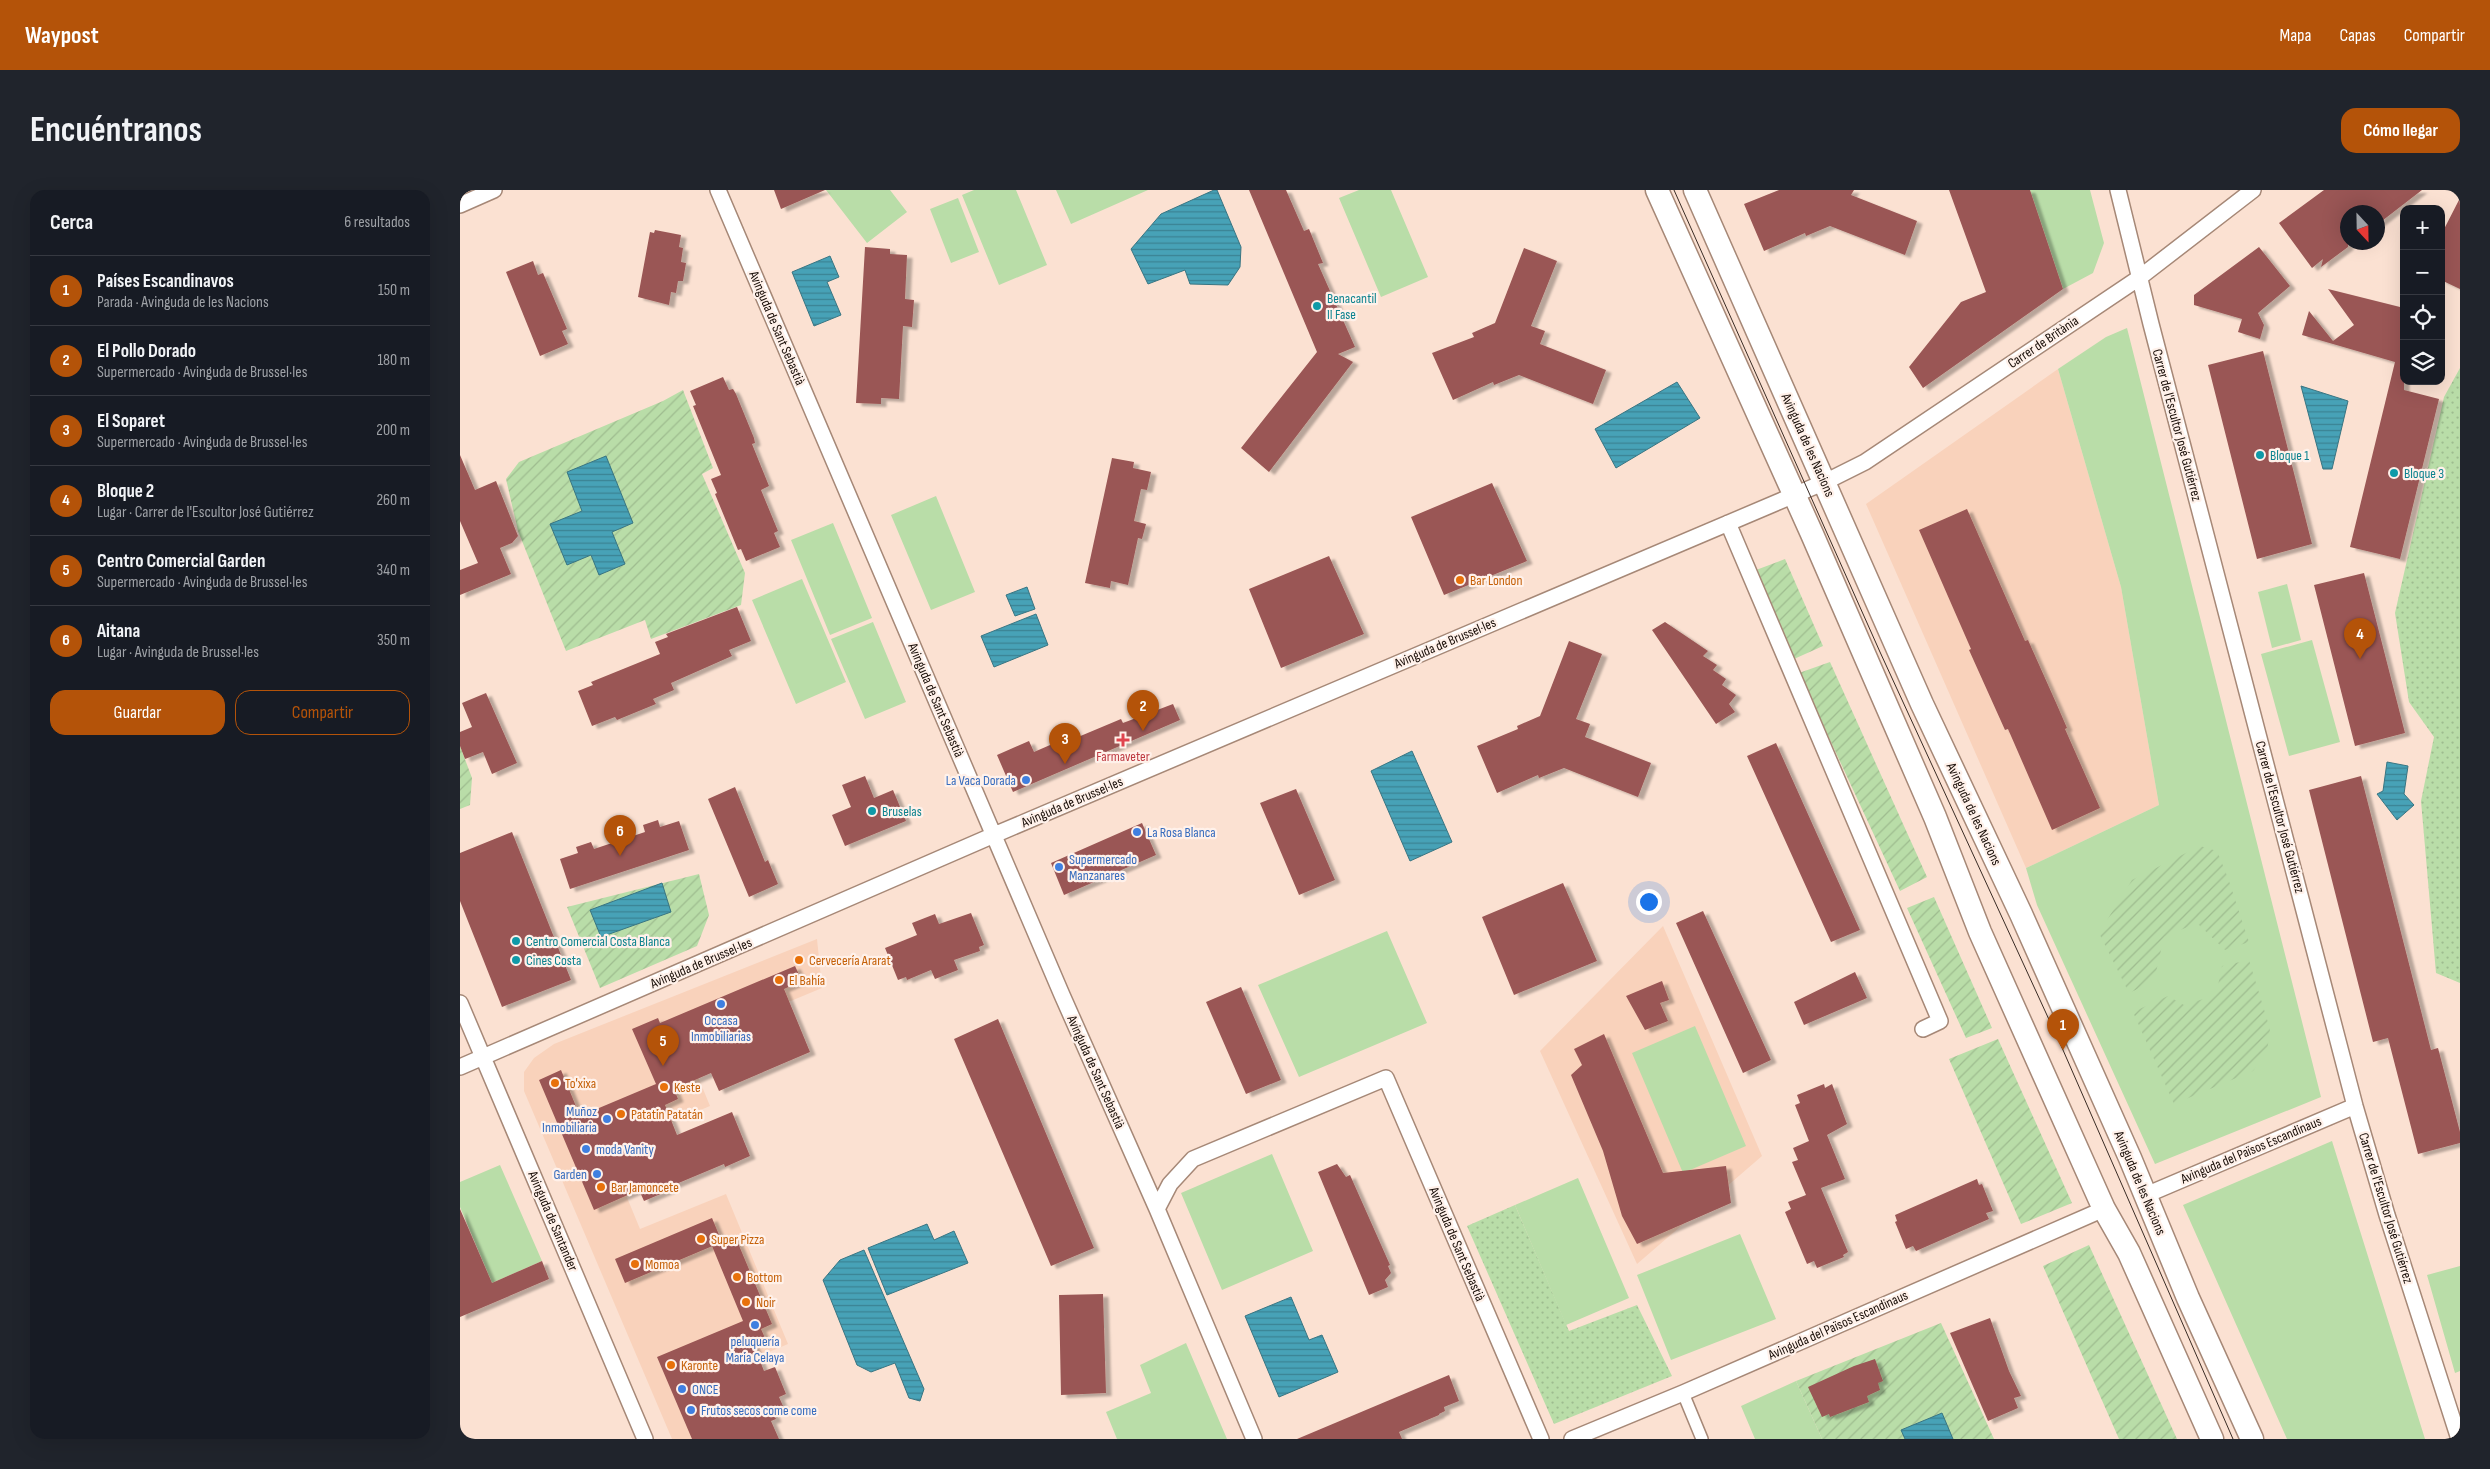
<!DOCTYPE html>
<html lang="es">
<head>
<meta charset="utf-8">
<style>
  body { margin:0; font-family:"Sofia Sans Condensed",sans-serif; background:#20242c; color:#f1f3f6 }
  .controls { position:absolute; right:15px; top:15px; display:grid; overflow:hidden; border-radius:10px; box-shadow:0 5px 20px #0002 }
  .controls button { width:45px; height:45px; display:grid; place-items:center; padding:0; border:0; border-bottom:1px solid #363941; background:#171b24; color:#f1f3f6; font:25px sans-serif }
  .compass { position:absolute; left:1880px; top:15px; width:45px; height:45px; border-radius:50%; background:#171b24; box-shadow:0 5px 20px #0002; rotate:158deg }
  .you { position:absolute; left:1188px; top:711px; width:18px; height:18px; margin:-12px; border:4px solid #fff; border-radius:50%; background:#1a73e8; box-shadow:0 0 0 8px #1a73e833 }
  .badge { display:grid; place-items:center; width:32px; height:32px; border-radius:50%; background:#b45309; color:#fff; font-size:16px; font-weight:700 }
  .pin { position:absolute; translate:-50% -41px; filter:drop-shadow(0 1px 2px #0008) }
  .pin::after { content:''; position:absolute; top:26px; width:18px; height:15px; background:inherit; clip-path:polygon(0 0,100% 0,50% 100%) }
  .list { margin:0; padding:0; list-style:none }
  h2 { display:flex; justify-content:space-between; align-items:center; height:65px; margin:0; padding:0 20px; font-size:21px }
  h2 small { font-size:16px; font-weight:400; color:#9ea1a6 }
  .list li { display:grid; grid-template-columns:32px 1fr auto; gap:15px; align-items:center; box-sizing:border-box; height:70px; padding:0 20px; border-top:1px solid #363941 }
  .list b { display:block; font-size:19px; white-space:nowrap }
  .list p { margin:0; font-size:16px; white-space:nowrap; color:#9ea1a6 }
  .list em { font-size:16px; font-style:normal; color:#9ea1a6 }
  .actions { display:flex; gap:10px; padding:15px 20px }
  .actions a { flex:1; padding:11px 0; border:1px solid #b45309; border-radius:15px; text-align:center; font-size:18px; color:#b45309 }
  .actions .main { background:#b45309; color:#fff }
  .icon { flex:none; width:28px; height:28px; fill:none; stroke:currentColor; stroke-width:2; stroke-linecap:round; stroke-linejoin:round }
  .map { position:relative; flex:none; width:2000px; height:1249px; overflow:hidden; border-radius:15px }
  header { display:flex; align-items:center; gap:30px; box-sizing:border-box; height:70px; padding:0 25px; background:#b45309; color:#fff }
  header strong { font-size:24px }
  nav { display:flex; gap:28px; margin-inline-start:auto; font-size:18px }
  .intro { display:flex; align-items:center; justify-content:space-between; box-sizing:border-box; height:120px; padding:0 30px }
  h1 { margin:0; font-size:35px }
  .button { padding:12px 22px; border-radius:15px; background:#b45309; color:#fff; font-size:18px; font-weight:700 }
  main { display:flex; gap:30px; padding:0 30px }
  aside { flex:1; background:#171b24; border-radius:15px; box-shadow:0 5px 20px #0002 }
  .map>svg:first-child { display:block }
  .built { fill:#f9d2bb }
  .grass { fill:url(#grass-dots) }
  .park { fill:#b9dda8 }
  .garden { fill:url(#garden-furrows) }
  .water { fill:url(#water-rules); stroke:#397582 }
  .building { fill:#9a5654; filter:url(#shadow) }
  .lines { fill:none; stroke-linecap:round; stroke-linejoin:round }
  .pedestrian-casing { stroke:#a68877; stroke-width:14 }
  .minor-casing { stroke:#a68877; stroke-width:18 }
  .secondary-casing { stroke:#a68877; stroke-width:25 }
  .pedestrian { stroke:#fff; stroke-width:11 }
  .minor { stroke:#fff; stroke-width:15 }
  .secondary { stroke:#fff; stroke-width:22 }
  .tram { stroke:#3a2c25; stroke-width:1 }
  .culture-dot { fill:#0f9aa8; stroke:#fff1ea; stroke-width:2 }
  .food-dot { fill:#e8710a; stroke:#fff1ea; stroke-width:2 }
  .health-dot { fill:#e0444e; stroke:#fff1ea; stroke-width:2 }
  .shop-dot { fill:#3f7fe0; stroke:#fff1ea; stroke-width:2 }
  .labels { text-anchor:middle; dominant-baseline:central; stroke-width:4.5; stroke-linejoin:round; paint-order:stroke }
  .culture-label { font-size:14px; fill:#0d838f; stroke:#fff1ea; text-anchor:start }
  .street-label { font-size:14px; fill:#170c06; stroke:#fff1ea }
  .food-label { font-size:14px; fill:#c56008; stroke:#fff1ea; text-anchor:start }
  .health-label { font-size:14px; fill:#be3a42; stroke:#fff1ea }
  .shop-label { font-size:14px; fill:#366cbe; stroke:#fff1ea; text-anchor:start }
</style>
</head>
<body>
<header>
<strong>Waypost</strong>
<nav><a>Mapa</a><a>Capas</a><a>Compartir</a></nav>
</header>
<div class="intro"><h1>Encuéntranos</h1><a class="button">Cómo llegar</a></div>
<main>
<aside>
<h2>Cerca<small>6 resultados</small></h2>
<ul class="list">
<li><span class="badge">1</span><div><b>Países Escandinavos</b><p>Parada · Avinguda de les Nacions</p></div><em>150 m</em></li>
<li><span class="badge">2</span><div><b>El Pollo Dorado</b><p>Supermercado · Avinguda de Brussel·les</p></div><em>180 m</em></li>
<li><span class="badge">3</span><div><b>El Soparet</b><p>Supermercado · Avinguda de Brussel·les</p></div><em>200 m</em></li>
<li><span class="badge">4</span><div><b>Bloque 2</b><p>Lugar · Carrer de l'Escultor José Gutiérrez</p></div><em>260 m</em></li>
<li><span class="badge">5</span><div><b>Centro Comercial Garden</b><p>Supermercado · Avinguda de Brussel·les</p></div><em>340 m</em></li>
<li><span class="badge">6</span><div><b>Aitana</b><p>Lugar · Avinguda de Brussel·les</p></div><em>350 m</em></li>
</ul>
<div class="actions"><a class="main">Guardar</a><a>Compartir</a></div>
</aside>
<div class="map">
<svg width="2000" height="1249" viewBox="0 0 2000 1249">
  <defs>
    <pattern id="grass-dots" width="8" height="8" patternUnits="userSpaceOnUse" patternTransform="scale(1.25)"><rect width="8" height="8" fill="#b9dda8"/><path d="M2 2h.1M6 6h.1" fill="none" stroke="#9ebc8f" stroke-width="1.8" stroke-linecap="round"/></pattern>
    <pattern id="garden-furrows" width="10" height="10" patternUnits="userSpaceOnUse" patternTransform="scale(1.25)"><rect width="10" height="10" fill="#b9dda8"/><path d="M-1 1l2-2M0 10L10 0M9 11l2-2" fill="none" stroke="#9ebc8f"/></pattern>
    <pattern id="water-rules" width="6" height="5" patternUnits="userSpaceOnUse" patternTransform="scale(1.25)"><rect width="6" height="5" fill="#47a2b7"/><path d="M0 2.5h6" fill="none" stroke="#3a8293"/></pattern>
    <filter id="shadow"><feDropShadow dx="5.5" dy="3" stdDeviation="1" flood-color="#0004"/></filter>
  </defs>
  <rect width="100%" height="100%" fill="#fbe1d2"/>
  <path class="built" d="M1598 179 1661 397 1699 615 1566 678 1406 314Z
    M1203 736 1302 966 1177 1074 1080 861Z
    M357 749 362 798 225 855 250 916 147 959 180 1039 266 1004 328 1154 245 1189 270 1249H212L64 901V882L74 868 94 854Z"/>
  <path class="grass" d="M2000 178V793L1976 783 1961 611 1974 547 1949 512 1935 423 1984 207Z
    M1055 1015 1109 1141 1177 1115 1212 1186 1094 1234 1007 1036Z"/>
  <path class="park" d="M366 0H430L447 22 407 53Z
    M514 0H556L587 75 539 95 502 5Z
    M596 0H688L611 34Z
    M899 0H931L968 87 921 107 879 8Z
    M1570 0H1630L1644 53 1633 83 1603 99Z
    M498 8 519 62 491 73 470 19Z
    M1667 138 1861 907 1695 974 1577 715 1566 678 1699 615 1661 397 1598 179 1646 147Z
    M476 306 515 402 471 420 431 325Z
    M373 333 412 428 370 445 331 350Z
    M342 389 386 492 336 514 292 410Z
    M1827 394 1841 450 1812 458 1798 402Z
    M413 432 446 512 405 529 371 449Z
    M1852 450 1880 552 1829 566 1801 464Z
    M927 741 967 833 839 887 798 795Z
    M1235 836 1286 956 1223 983 1172 863Z
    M1872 951 1965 1249H1827L1723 1015Z
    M812 964 853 1061 762 1100 721 1003Z
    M40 975 82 1071 32 1093 0 1017V992Z
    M1118 988 1169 1108 1106 1135 1055 1015Z
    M1280 1044 1316 1129 1211 1170 1177 1085Z
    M2000 1076V1181L1995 1183 1967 1085Z
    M726 1153 767 1249H657L646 1222 691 1203 680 1175Z
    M1336 1191 1362 1249H1295L1281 1216Z"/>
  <path class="garden" d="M223 200 253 278 242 284 285 383 281 415 191 449 185 430 106 461 58 341 46 289 59 272 203 211Z
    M1325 369 1363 456 1334 469 1296 380Z
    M1370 472 1467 687 1440 701 1339 483Z
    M0 556 12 588 10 615 0 619Z
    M1740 656 1757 661 1768 688 1789 752 1765 760 1737 733 1704 747 1694 791 1669 803 1639 743 1672 690Z
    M239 684 249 725 237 756 140 798 107 717Z
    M1474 707 1532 838 1506 848 1447 718Z
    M1789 770 1810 839 1807 862 1793 881 1714 914 1673 822 1708 806 1724 815 1756 805 1762 776Z
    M1538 849 1612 1013 1561 1034 1489 869Z
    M1629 1055 1717 1249H1659L1583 1076Z
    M1481 1133 1534 1249H1362L1336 1191Z"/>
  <path class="water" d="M754 0H757L781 57 780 77 768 95 730 94 725 80 688 94 671 59 701 24Z
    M370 66 379 87 367 92 381 125 354 136 332 82Z
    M1217 192 1240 228 1156 278 1135 239Z
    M1841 196 1888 211 1872 279H1863Z
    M146 266 173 333 152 342 165 374 139 385 131 365 107 375 90 334 122 321 107 282Z
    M567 397 575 419 555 426 546 405Z
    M576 424 588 455 534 477 521 446Z
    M952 561 992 652 950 671 911 581Z
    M1927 572 1948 576 1944 604 1954 615 1937 630 1917 604 1923 601Z
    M202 693 211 722 141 747 130 720Z
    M467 1034 474 1050 494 1041 508 1073 427 1105 408 1058Z
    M404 1060 464 1199 460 1211 449 1208 435 1173 411 1182 397 1175 363 1090 380 1070Z
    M831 1107 849 1150 862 1145 878 1182 819 1207 785 1126Z
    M1482 1223 1493 1249H1445L1441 1240Z"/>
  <path class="building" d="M314 0H365L321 19Z
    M789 0H826L844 41 849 39 863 73 858 74 895 157 878 164 893 172 809 282 781 258 857 162Z
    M1319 0H1394L1391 5 1457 31 1445 65 1370 36 1346 46 1345 43 1304 61 1284 14Z
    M1489 0H1570L1603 99 1463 198 1449 177 1501 112 1526 102Z
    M1864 0H1962L1918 34V22H1888V57L1861 77 1863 69 1852 78 1819 33Z
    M2000 8V99L1981 90V45Z
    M195 40 221 45 219 57 223 58 221 72 226 73 223 91H218L216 103 211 102 209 115 178 107 190 42 194 43Z
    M405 57 430 59V64L447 65 445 109 454 110 452 137 443 136 439 209 421 208V214L396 213Z
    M1799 57 1830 96 1798 123 1804 135 1800 149 1778 142 1782 129 1734 115V105Z
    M1064 58 1097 71 1071 136 1085 141 1080 154 1146 180 1133 214 1059 185 1034 195 1033 192 993 210 972 163 1014 147 1012 143 1035 133Z
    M73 71 78 85 83 83 107 139 102 141 108 154 80 166 46 82Z
    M1868 99 1944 118V200L1979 209 1940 369 1890 357 1935 172 1842 145 1849 121 1873 151 1894 135Z
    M1803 161 1852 354 1797 369 1748 175Z
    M263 187 269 200 273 199 276 204 294 248 295 253 292 254 309 296 301 300 318 341 314 343 320 357 286 371 281 359 278 360 255 304 257 303 251 289 261 285 233 216 236 215 230 201Z
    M0 265 15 300 36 291 58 346 52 353 40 358 51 384 0 405V380L18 373 0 331Z
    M652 268 674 272 673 278 691 282 687 300 681 299 674 331 686 334 682 349 678 348 668 395 651 391 650 398 625 393Z
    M1032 293 1067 371 984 405 951 327Z
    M1507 319 1565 451 1568 450 1597 515 1607 538 1605 539 1640 618 1592 640 1548 539 1545 540 1509 460 1511 459 1459 340Z
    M869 366 904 444 821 478 789 399Z
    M1904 383 1945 543 1895 556 1854 395Z
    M277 417 291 451 269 460 272 466 211 493 214 500 193 509 196 514 157 530 155 527 132 536 118 501 133 495 131 492 200 464 195 452 208 447 206 444Z
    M1205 432 1248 461 1243 466 1257 475 1253 480 1266 489 1262 495 1276 505 1269 514 1275 522 1256 534 1192 440Z
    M1109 451 1142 464 1116 529 1130 534 1125 547 1191 573 1178 607 1104 578 1079 588 1078 585 1037 603 1017 556 1058 539 1057 536 1080 526Z
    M26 503 57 573 32 584 23 562 5 569 0 556V542L12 537 2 513Z
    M713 514 720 530 553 602 537 565 569 551 574 562 597 552 599 555 661 529 663 533Z
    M1316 553 1400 740 1371 752 1287 566Z
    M405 586 414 608 433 600 446 631 385 656 372 625 391 617 382 595Z
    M1901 586 1971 860 1978 858 2000 942V953L1958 964 1928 848 1913 852 1849 600Z
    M275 597 305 672 308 670 318 694 289 707 248 609Z
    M836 599 875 690 839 705 800 613Z
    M198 630 200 637 219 631 229 660 110 699 100 669 118 663 116 657 131 652 134 659 185 642 183 635Z
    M682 633 696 665 604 705 591 673Z
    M52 642 111 790 42 817 0 711V663Z
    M1103 693 1137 771 1054 805 1022 727Z
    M1243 721 1311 870 1283 883 1216 733Z
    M511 723 524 755 519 757 520 761 494 770 498 780 475 789 471 780 447 790 446 787 438 790 425 758 457 745 452 733 475 724 479 734Z
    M335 776 342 791 324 799 350 862 259 901 251 883 214 899 218 909 205 915 217 945 272 922 290 966 265 977 264 974 209 997 210 1000 184 1011 179 1000 134 1020 79 890 101 880 120 926 196 894 172 839 198 828 200 833Z
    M1395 782 1407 808 1344 835 1334 812Z
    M1202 791 1209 810 1200 813 1208 831 1185 840 1166 806Z
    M781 797 821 890 786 904 746 812Z
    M538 829 634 1058 591 1076 494 849Z
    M1144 844 1203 983 1266 976 1271 1013 1177 1054 1162 1026 1143 961 1111 885 1122 875 1114 859Z
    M1364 894 1365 898 1372 894 1387 934 1367 945 1385 989 1361 998 1388 1062 1383 1065 1384 1067 1357 1078 1354 1071 1347 1074 1325 1022 1331 1019 1328 1012 1346 1005 1332 972 1338 970 1333 958 1349 951 1335 915 1340 913 1337 905Z
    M877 974 886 987 890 985 930 1075 928 1076 931 1083 925 1090 928 1097 909 1105 858 982Z
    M1517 989 1519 995 1522 994 1533 1021 1526 1023 1529 1029 1456 1061 1453 1056 1446 1059 1435 1032 1437 1031 1435 1025Z
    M0 1019 32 1093 82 1071 89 1089 0 1127Z
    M252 1028 262 1052 165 1093 155 1069Z
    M275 1046 312 1134 301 1139 305 1148 293 1153 304 1181 315 1177 326 1204 319 1207 323 1216 312 1220 316 1229 311 1231 319 1249H232L197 1167 283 1131 252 1056Z
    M643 1104 646 1203 601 1205 599 1105Z
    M1530 1128 1549 1181 1561 1206 1554 1208 1558 1218 1528 1231 1490 1143Z
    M1415 1169 1423 1191 1418 1193 1420 1200 1407 1206 1409 1212 1370 1227 1369 1224 1362 1227 1348 1197 1394 1176Z
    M989 1185 999 1211 984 1217 985 1221 979 1224V1225L939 1242 942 1249H837Z"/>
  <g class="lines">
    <defs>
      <path id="pedestrian" d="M1223 1203 1242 1249"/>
      <path id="minor" d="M258 0 602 805 697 1019 794 1249
        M1658 0 1691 134 1895 916 1927 1025 1999 1249
        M0 15 34 0
        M1268 333 1480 831 1463 839
        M0 813 185 1249
        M0 877 534 645 1365 292 1405 272 1679 88 1793 0
        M1686 1005 1895 916
        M697 1019 710 994 733 969 926 888 1081 1249
        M1112 1249 1223 1203 1644 1019"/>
      <path id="secondary" d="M1197 0 1352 344 1475 627 1520 742 1644 1019 1669 1063 1752 1249
        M1235 0 1462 514 1561 724 1670 968 1728 1108 1792 1249"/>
    </defs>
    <use href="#pedestrian" class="pedestrian-casing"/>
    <use href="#minor" class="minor-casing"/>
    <use href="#secondary" class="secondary-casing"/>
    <use href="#pedestrian" class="pedestrian"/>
    <use href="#minor" class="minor"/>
    <use href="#secondary" class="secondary"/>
    <path class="tram" d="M1214 0 1420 462 1603 860 1773 1249"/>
  </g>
  <g class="culture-dot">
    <circle cx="857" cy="116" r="5"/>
    <circle cx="1800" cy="265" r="5"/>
    <circle cx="1934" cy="283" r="5"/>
    <circle cx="412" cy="621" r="5"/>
    <circle cx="56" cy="751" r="5"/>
    <circle cx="56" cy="770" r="5"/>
  </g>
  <g class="food-dot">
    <circle cx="1000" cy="390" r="5"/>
    <circle cx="339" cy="770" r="5"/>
    <circle cx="319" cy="790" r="5"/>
    <circle cx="95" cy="893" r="5"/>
    <circle cx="204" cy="897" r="5"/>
    <circle cx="161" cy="924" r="5"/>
    <circle cx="141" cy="997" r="5"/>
    <circle cx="241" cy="1049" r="5"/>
    <circle cx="175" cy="1074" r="5"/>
    <circle cx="277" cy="1087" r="5"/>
    <circle cx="286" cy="1112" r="5"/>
    <circle cx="211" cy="1175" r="5"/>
  </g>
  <path class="health-dot" d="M660.5 542.5h5v5h5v5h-5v5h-5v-5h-5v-5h5z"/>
  <g class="shop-dot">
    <circle cx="566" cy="590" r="5"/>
    <circle cx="677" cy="642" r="5"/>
    <circle cx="599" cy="677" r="5"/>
    <circle cx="261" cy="814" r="5"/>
    <circle cx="147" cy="929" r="5"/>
    <circle cx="126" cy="959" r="5"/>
    <circle cx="137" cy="984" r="5"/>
    <circle cx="295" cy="1135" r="5"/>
    <circle cx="222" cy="1199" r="5"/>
    <circle cx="231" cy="1220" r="5"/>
  </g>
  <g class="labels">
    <g class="culture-label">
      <text x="867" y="108">Benacantil<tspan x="867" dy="16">II Fase</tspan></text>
      <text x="1810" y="265">Bloque 1</text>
      <text x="1944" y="283">Bloque 3</text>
      <text x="422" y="621">Bruselas</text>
      <text x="66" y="751">Centro Comercial Costa Blanca</text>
      <text x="66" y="770">Cines Costa</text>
    </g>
    <g class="street-label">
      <text transform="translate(317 138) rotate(67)">Avinguda de Sant Sebastià</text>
      <text transform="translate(1583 152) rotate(-34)">Carrer de Britània</text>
      <text transform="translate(1717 235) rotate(75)">Carrer de l'Escultor José Gutiérrez</text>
      <text transform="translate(1348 255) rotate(66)">Avinguda de les Nacions</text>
      <text transform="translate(985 453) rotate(-23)">Avinguda de Brussel·les</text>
      <text transform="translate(476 510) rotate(67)">Avinguda de Sant Sebastià</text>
      <text transform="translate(612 612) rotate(-23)">Avinguda de Brussel·les</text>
      <text transform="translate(1514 624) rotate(65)">Avinguda de les Nacions</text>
      <text transform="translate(1820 627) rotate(75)">Carrer de l'Escultor José Gutiérrez</text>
      <text transform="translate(241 773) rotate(-23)">Avinguda de Brussel·les</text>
      <text transform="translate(636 882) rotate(66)">Avinguda de Sant Sebastià</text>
      <text transform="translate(1791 960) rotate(-23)">Avinguda del Països Escandinaus</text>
      <text transform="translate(1680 993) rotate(67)">Avinguda de les Nacions</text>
      <text transform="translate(1926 1018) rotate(73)">Carrer de l'Escultor José Gutiérrez</text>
      <text transform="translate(93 1031) rotate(67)">Avinguda de Santander</text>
      <text transform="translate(997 1054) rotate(67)">Avinguda de Sant Sebastià</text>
      <text transform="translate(1378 1135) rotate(-24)">Avinguda del Països Escandinaus</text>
    </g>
    <g class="food-label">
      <text x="1010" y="390">Bar London</text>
      <text x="349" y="770">Cervecería Ararat</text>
      <text x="329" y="790">El Bahía</text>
      <text x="105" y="893">To'xixa</text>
      <text x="214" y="897">Keste</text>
      <text x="171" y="924">Patatín Patatán</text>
      <text x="151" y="997">Bar Jamoncete</text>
      <text x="251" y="1049">Super Pizza</text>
      <text x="185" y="1074">Momoa</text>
      <text x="287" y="1087">Bottom</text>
      <text x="296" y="1112">Noir</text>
      <text x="221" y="1175">Karonte</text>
    </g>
    <g class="health-label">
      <text x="663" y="566">Farmaveter</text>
    </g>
    <g class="shop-label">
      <text x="556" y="590" text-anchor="end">La Vaca Dorada</text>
      <text x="687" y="642">La Rosa Blanca</text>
      <text x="609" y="669">Supermercado<tspan x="609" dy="16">Manzanares</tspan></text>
      <text x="261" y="830" text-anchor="middle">Occasa<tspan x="261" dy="16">Inmobiliarias</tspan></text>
      <text x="137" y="921" text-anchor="end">Muñoz<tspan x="137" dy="16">Inmobiliaria</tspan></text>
      <text x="136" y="959">moda Vanity</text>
      <text x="127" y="984" text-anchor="end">Garden</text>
      <text x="295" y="1151" text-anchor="middle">peluquería<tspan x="295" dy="16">María Celaya</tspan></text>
      <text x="232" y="1199">ONCE</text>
      <text x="241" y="1220">Frutos secos come come</text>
    </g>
  </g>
</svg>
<div class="controls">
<button>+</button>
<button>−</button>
<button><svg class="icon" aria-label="locate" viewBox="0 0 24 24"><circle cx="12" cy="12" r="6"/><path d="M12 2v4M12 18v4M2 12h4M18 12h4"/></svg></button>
<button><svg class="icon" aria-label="layers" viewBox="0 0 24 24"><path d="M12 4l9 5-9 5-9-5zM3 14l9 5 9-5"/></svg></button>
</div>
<svg class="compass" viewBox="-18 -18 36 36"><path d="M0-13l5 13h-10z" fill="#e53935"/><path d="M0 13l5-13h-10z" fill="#9ea1a6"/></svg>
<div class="you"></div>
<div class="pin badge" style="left:1603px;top:860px">1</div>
<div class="pin badge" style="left:683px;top:541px">2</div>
<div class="pin badge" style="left:605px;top:574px">3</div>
<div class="pin badge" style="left:1900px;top:469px">4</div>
<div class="pin badge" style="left:203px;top:876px">5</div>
<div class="pin badge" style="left:160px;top:666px">6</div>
</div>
</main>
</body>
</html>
